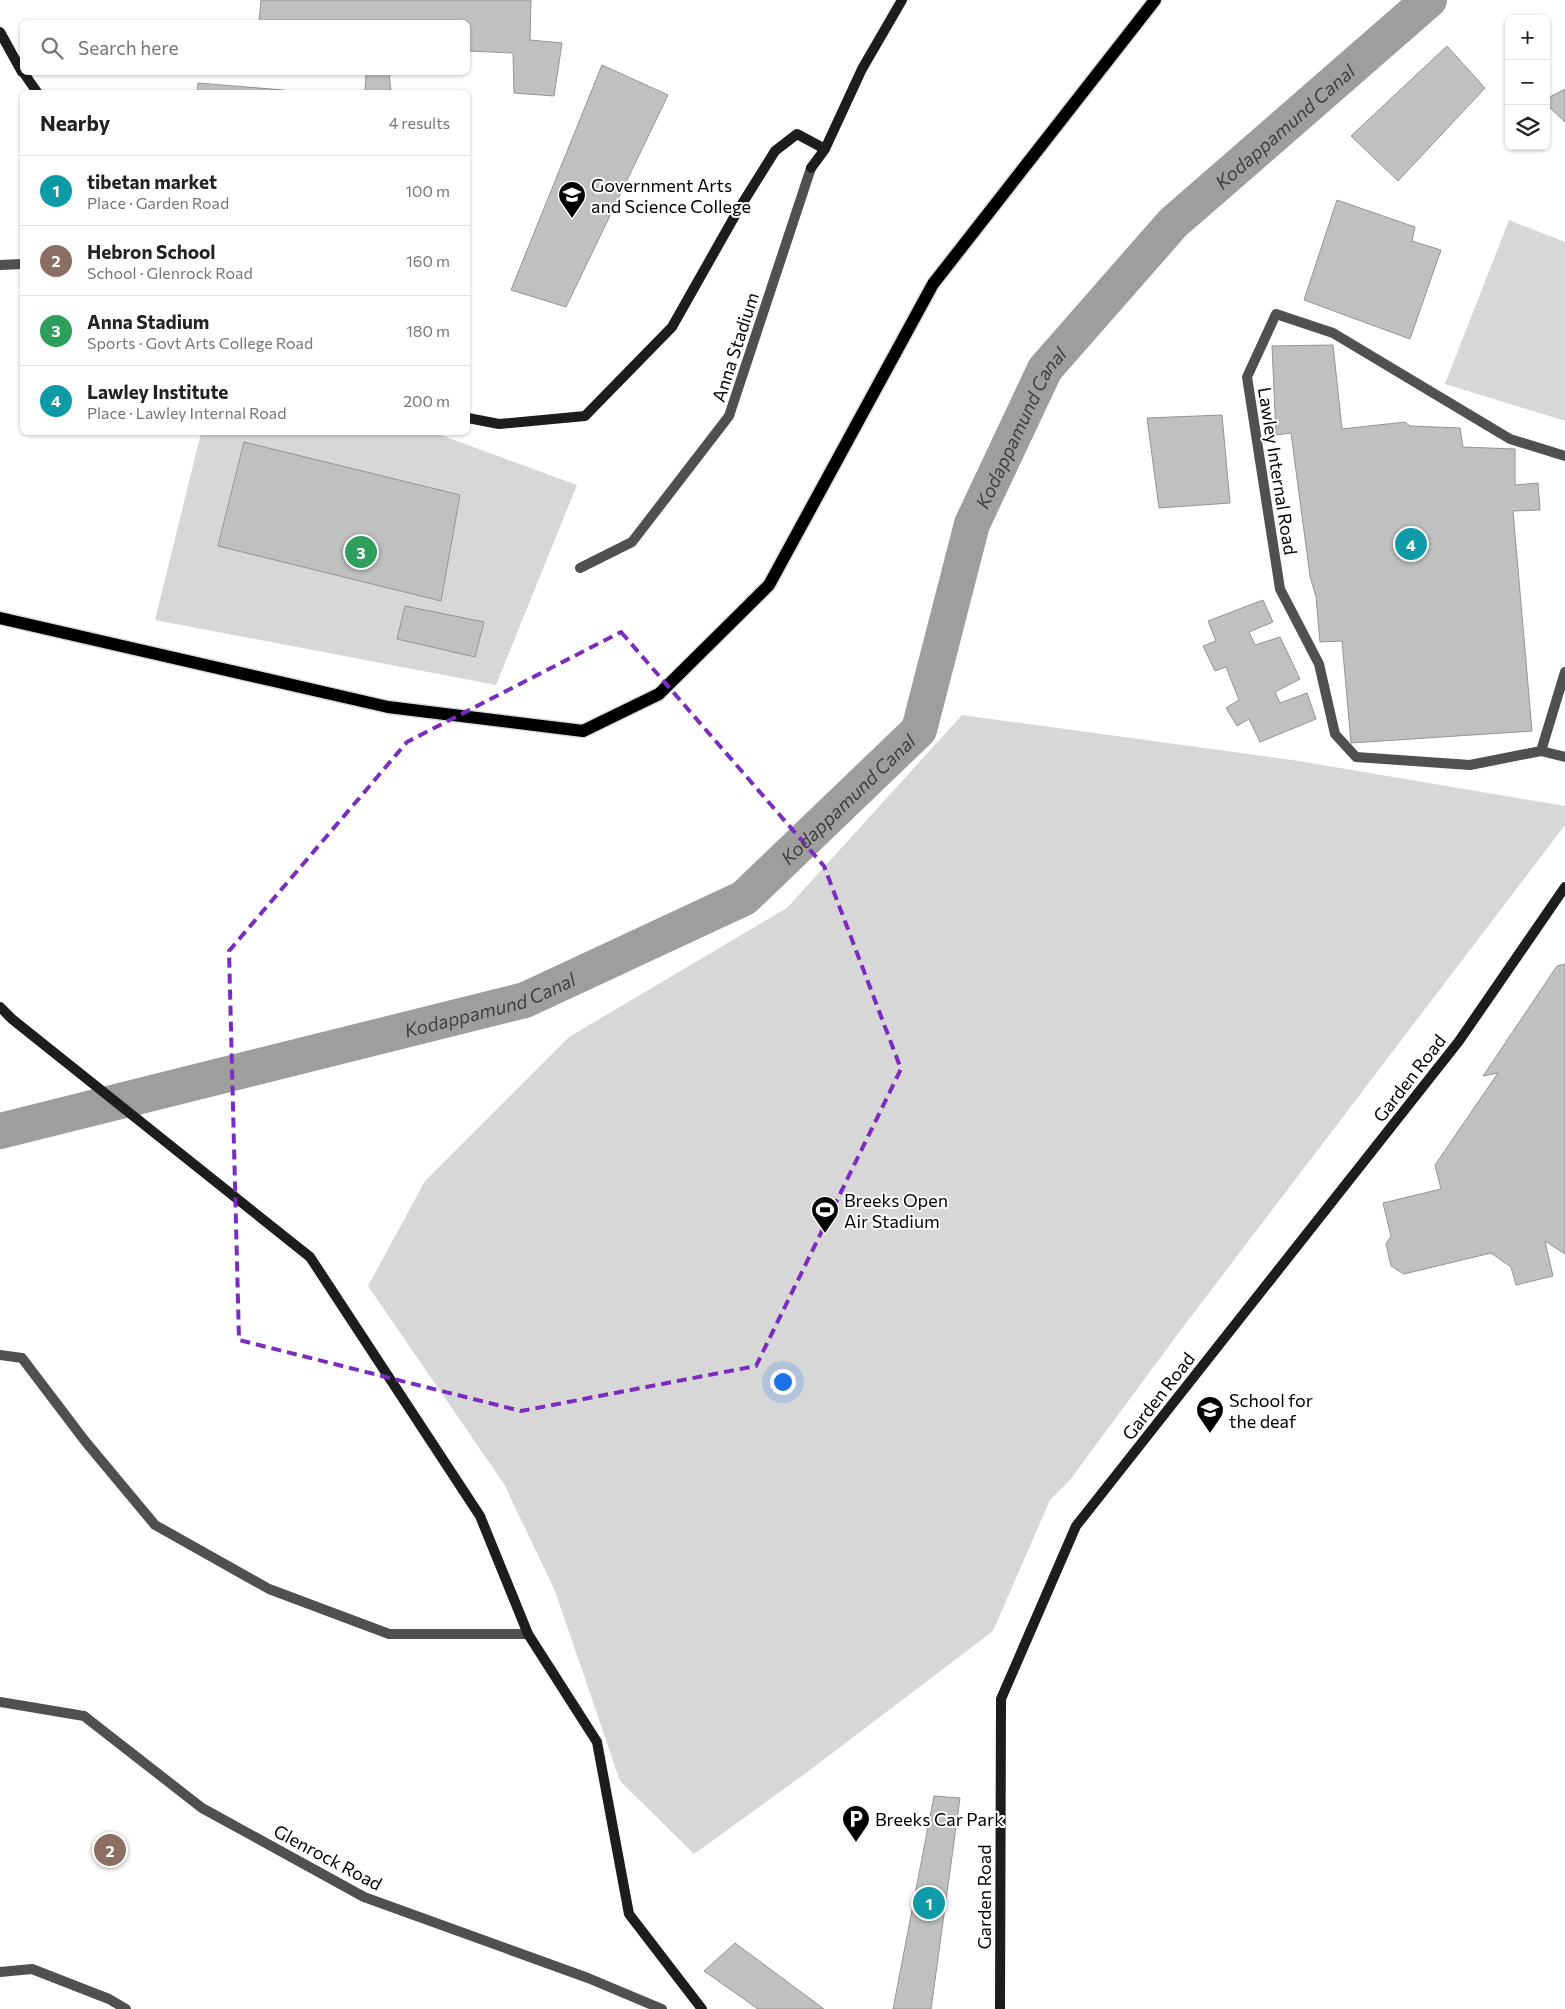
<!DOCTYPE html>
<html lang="en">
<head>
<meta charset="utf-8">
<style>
  body { margin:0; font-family:Commissioner,sans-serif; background:#f6f6f6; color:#222 }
  .controls { position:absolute; right:15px; top:15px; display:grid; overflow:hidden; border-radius:8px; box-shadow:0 1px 4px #0004 }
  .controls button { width:45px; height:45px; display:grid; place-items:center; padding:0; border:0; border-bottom:1px solid #e0e0e0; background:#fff; color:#222; font:25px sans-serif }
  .you { position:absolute; left:782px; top:1381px; width:18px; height:18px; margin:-12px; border:4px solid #fff; border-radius:50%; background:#1a73e8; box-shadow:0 0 0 8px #1a73e833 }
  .badge { display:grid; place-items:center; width:32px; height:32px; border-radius:50%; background:#000; color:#fff; font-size:16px; font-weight:700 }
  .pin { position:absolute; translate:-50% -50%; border:2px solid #fff; box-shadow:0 1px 5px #0006 }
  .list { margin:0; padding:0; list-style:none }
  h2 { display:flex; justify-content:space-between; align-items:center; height:65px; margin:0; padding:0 20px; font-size:21px }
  h2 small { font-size:16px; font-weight:400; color:#767676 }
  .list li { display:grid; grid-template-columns:32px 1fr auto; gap:15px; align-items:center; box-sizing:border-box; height:70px; padding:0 20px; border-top:1px solid #e0e0e0 }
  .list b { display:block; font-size:19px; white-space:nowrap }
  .list p { margin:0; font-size:16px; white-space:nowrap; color:#767676 }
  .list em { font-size:16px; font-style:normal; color:#767676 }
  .icon { flex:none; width:28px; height:28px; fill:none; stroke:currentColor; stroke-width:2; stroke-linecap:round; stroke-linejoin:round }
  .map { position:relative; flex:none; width:1565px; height:2009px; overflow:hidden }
  .search { position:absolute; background:#fff; box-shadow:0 1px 4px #0004; left:20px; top:20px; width:450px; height:55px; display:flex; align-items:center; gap:12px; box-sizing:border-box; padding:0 18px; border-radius:8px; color:#767676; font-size:19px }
  .panel { position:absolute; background:#fff; box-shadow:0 1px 4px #0004; left:20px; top:90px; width:450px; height:345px; border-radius:8px }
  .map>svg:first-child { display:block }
  .green { fill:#d7d7d7 }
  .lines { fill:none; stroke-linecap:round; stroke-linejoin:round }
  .canal { stroke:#9e9e9e; stroke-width:36 }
  .building { fill:#c0c0c0; stroke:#949494 }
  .primary-casing { stroke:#dbdbdb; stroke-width:15 }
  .street { stroke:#505050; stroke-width:10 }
  .secondary { stroke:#1d1d1d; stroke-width:10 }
  .primary { stroke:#000; stroke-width:12 }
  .marked { fill:none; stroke:#7b2cbf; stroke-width:4; stroke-dasharray:10 6; stroke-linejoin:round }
  .labels { text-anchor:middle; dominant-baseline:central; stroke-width:4; stroke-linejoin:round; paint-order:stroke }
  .poi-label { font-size:18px; fill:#000; stroke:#fff; text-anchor:start }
  .street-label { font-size:18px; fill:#000; stroke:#fff }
  .water-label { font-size:19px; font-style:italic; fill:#3f3f3f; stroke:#fff }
</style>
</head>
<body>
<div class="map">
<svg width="1565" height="2009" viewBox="0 0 1565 2009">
  <rect width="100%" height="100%" fill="#fff"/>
  <path class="green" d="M1509 220 1565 242V421L1445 384Z
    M201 433H435L577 485 496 685 155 620Z
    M962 715 1299 761 1565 806V825L1180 1331 1070 1480 1050 1500 993 1631 806 1773 694 1854 620 1781 555 1591 504 1484 368 1286 425 1181 569 1037 787 908Z"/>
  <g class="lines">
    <path class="canal" id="s1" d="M0 1131 525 1000 744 898 919 730 972 524 1045 369 1173 223 1429 0"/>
  </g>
  <path class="building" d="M261 0H531L530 40 562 43 554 96 514 93 513 53 468 51V22H259Z
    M1447 46 1485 88 1398 181 1351 136Z
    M602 65 668 95 566 307 511 290Z
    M366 72H389L391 92H365Z
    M198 83 307 92H197Z
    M1565 89V122L1546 104V99Z
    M1337 200 1415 227 1412 241 1441 250 1410 339 1304 300Z
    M1333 345 1342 429 1405 422 1410 426 1460 428 1463 447 1515 449V485L1538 483 1540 510 1513 511 1532 731 1351 743 1342 641 1320 642 1316 597 1310 576 1291 433 1276 435 1272 346Z
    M1222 415 1230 503 1159 508 1147 418Z
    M244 442 460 495 441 601 218 546Z
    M1263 600 1273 622 1249 632 1255 645 1280 637 1300 679 1275 692 1280 703 1307 693 1316 719 1260 742 1249 719 1237 726 1226 708 1239 700 1226 667 1215 671 1203 646 1216 641 1208 621Z
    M405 606 484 622 475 657 397 639Z
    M1565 964V1254L1545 1241 1553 1276 1516 1285 1511 1267 1491 1253 1404 1274 1391 1266 1386 1244 1391 1236 1383 1203 1441 1189 1435 1165 1498 1073 1483 1076 1557 966Z
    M934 1796 960 1798 931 2009H893Z
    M735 1943 824 2009H758L704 1971Z"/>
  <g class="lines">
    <defs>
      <path id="primary" d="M0 618 388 707 583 731 659 694 769 585 933 284 1155 0"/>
    </defs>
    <use href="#primary" class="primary-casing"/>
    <path class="street" d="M0 265 22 264
      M580 568 632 542 729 416 811 168
      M1565 672 1541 751 1565 757
      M1541 751 1470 765 1356 757 1335 734 1319 664 1280 589 1247 377 1276 314 1333 333 1510 439 1565 456
      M0 1355 22 1358 85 1441 155 1525 269 1589 389 1634H528
      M0 1702 84 1716 202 1808 364 1897 588 1978 662 2009
      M0 1972 32 1969 109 1999 126 2009"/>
    <path class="secondary" d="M0 32 22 72
      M23 72 37 92
      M825 149 862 69 902 0
      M468 418 499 424 585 416 672 327 737 212 775 151 797 134 825 149 811 168
      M0 1007 12 1019 310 1257 480 1516 528 1634 597 1742 629 1914 702 2009
      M1000 2009 1001 1699 1076 1526 1459 1041 1565 887"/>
    <use href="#primary" class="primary"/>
  </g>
  <path class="marked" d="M621 632 824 866 901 1069 756 1366 521 1411 239 1340 229 951 407 742Z"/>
  <defs>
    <symbol id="university-pin" viewBox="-11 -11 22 30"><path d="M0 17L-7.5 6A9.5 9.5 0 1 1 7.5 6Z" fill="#000" stroke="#fff"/><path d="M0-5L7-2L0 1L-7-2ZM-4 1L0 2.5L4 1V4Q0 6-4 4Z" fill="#fff"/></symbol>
    <symbol id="stadium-pin" viewBox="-11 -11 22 30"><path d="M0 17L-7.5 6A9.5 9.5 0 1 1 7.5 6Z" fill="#000" stroke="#fff"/><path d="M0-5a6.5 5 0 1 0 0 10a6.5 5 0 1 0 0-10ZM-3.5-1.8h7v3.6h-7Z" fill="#fff"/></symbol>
    <symbol id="school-pin" viewBox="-11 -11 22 30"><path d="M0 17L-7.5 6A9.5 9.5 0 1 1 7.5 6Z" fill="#000" stroke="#fff"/><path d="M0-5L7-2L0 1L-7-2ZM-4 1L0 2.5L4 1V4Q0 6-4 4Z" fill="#fff"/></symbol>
    <symbol id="parking-pin" viewBox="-11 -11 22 30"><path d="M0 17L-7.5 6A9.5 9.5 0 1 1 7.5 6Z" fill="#000" stroke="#fff"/><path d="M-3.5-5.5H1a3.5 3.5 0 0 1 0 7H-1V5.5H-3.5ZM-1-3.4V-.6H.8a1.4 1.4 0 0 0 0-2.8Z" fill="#fff"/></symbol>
  </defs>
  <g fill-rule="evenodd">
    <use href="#university-pin" x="556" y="179" width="32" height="43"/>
    <use href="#stadium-pin" x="809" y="1194" width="32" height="43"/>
    <use href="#school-pin" x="1194" y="1394" width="32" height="43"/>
    <use href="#parking-pin" x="840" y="1803" width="32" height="43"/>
  </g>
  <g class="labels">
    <g class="poi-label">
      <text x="591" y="185">Government Arts<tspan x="591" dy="21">and Science College</tspan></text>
      <text x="844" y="1200">Breeks Open<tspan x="844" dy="21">Air Stadium</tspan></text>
      <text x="1229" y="1400">School for<tspan x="1229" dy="21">the deaf</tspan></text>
      <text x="875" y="1819">Breeks Car Park</text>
    </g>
    <g class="street-label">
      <text transform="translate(735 347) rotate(-72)">Anna Stadium</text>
      <text transform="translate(1278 471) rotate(81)">Lawley Internal Road</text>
      <text transform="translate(1409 1078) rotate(-52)">Garden Road</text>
      <text transform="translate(1158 1396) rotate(-52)">Garden Road</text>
      <text transform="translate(328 1857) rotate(28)">Glenrock Road</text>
      <text transform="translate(984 1897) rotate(-90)">Garden Road</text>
    </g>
    <g class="water-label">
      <text stroke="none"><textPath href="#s1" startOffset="1751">Kodappamund Canal</textPath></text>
      <text stroke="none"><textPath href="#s1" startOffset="1346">Kodappamund Canal</textPath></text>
      <text stroke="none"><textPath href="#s1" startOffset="926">Kodappamund Canal</textPath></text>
      <text stroke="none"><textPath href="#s1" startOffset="506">Kodappamund Canal</textPath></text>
    </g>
  </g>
</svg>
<div class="controls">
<button>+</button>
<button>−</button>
<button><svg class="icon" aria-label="layers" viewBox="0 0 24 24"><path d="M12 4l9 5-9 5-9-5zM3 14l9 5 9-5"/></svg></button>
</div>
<div class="you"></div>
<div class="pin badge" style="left:929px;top:1903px;background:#0f9aa8">1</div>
<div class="pin badge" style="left:110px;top:1850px;background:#8d6e63">2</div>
<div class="pin badge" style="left:361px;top:552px;background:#2e9e5b">3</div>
<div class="pin badge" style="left:1411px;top:544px;background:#0f9aa8">4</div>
<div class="search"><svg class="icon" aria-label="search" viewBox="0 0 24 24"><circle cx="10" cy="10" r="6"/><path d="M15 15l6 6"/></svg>Search here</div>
<section class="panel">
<h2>Nearby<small>4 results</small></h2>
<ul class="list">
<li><span class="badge" style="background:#0f9aa8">1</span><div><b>tibetan market</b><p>Place · Garden Road</p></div><em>100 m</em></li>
<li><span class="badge" style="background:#8d6e63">2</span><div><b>Hebron School</b><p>School · Glenrock Road</p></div><em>160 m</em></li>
<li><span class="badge" style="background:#2e9e5b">3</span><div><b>Anna Stadium</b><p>Sports · Govt Arts College Road</p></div><em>180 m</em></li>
<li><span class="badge" style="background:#0f9aa8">4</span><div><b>Lawley Institute</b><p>Place · Lawley Internal Road</p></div><em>200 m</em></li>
</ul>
</section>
</div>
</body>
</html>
